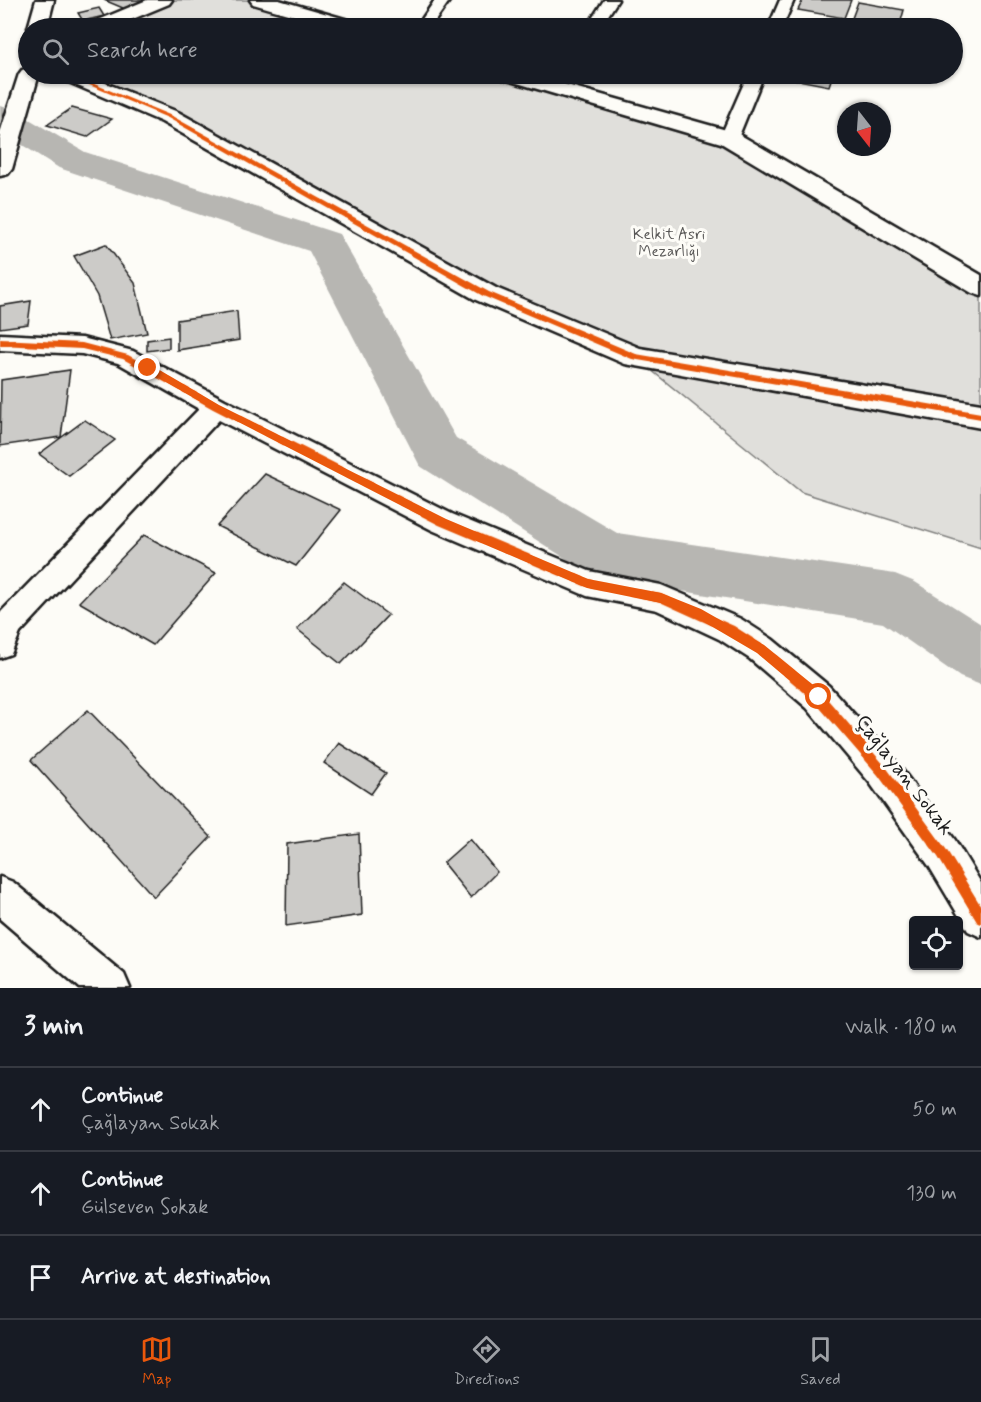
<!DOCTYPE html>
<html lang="en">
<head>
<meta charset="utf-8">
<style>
  body { margin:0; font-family:Mynerve,sans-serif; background:#242831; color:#f1f3f6 }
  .controls { position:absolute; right:18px; bottom:18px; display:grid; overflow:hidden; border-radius:6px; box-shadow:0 2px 4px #0004 }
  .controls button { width:54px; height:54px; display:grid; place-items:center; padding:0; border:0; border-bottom:2px solid #363941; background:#171b24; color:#f1f3f6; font:30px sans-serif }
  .compass { position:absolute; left:837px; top:102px; width:54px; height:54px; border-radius:50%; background:#171b24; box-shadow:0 2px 4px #0004; rotate:163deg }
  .stop { position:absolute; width:18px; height:18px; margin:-14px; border:4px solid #ea580c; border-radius:50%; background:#fff }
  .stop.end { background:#ea580c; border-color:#fff; box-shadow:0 2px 6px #0008 }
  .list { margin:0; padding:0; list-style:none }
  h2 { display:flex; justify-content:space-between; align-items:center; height:78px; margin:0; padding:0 24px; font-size:26px }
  h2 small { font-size:20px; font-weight:400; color:#9ea1a6 }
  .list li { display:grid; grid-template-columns:39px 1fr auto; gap:18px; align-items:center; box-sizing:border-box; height:84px; padding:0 24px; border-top:2px solid #363941 }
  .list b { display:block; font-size:22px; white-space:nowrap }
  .list p { margin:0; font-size:20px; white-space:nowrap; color:#9ea1a6 }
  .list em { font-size:20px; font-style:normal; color:#9ea1a6 }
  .icon { flex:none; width:33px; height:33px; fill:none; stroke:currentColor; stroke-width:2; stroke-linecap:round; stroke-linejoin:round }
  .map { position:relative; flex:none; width:981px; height:988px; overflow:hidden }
  .search { position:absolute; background:#171b24; box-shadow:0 2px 4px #0004; left:18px; right:18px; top:18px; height:66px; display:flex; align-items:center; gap:15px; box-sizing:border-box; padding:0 21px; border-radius:33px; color:#9ea1a6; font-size:22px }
  .sheet { height:330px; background:#171b24 }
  nav { display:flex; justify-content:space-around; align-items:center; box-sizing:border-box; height:84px; border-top:2px solid #363941; background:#171b24; font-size:16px; color:#9ea1a6 }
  nav a { display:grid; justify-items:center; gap:3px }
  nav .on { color:#ea580c }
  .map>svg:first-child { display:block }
  .green { fill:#e0dfdb; stroke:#7e7e7c; stroke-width:1.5 }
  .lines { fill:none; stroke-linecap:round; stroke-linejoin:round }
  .river { fill:#b7b6b2; fill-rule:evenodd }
  .building { fill:#cccbc8; stroke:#1c1c1c; stroke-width:1.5 }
  .street-casing { stroke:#1c1c1c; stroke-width:5 }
  .secondary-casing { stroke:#1c1c1c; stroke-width:5 }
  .highway-casing { stroke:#1c1c1c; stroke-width:5 }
  .street { fill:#fdfcf7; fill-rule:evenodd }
  .secondary { fill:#fdfcf7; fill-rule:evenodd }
  .highway { fill:#fdfcf7; fill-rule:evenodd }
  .cycleway-casing { stroke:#fdfcf7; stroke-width:4 }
  .cycleway { fill:#e8590c; fill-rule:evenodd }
  .route { fill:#ea580c }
  .labels { text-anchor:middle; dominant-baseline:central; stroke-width:6; stroke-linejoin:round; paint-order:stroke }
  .far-park-label { font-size:15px; fill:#575655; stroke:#fdfcf7 }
  .near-street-label { font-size:21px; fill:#1c1c1c; stroke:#fdfcf7 }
</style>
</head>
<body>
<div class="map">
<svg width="981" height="988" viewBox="0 0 981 988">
  <rect width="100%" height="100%" fill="#fdfcf7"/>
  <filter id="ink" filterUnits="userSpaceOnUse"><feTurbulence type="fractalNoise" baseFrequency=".0167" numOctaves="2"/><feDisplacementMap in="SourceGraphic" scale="12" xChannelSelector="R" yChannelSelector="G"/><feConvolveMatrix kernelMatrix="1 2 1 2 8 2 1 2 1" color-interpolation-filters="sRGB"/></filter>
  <g filter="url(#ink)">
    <path class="green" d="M163 0H259L355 28H96Z
      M66 74H507L729 138 981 287V548L801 492 635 357 486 294 170 117Z"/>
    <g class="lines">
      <path class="river" d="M0 106 12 109 85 152 339 234 456 438 617 533 895 574 915 582 981 624V685L960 677 883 623 607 579 587 572 420 466 309 251 59 168 0 131Z"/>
    </g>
    <path class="building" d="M104 0H153L130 11Z
      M803 0H851L844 18 798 10Z
      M858 2 904 10 899 28 851 21Z
      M99 8 104 16 83 21 78 13Z
      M780 74H833L829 86 778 76Z
      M72 108 112 119 87 137 47 125Z
      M106 244 135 283 147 333 110 340 97 296 74 256Z
      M31 301 28 324 0 328V306Z
      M237 311 239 340 177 350V320Z
      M169 337V348L147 351V340Z
      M70 370 61 437 0 446 1 380Z
      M85 420 115 440 69 476 39 454Z
      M265 474 341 510 296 566 217 526Z
      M144 535 216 573 153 645 79 602Z
      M344 582 388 615 341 664 297 629Z
      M88 710 211 837 154 897 31 760Z
      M339 743 386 773 371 794 324 763Z
      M359 834 362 915 286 926 287 844Z
      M470 839 497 872 471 898 443 863Z"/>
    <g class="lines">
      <defs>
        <path id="street" d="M435 0H450L430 28H416Z
          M604 0H618L600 28H586Z
          M780 0H794L782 28H768Z
          M555 74H571L560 92 554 93 545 88Z
          M748 74H764L738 138 735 142H723L720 138Z
          M0 334 82 338 133 351 225 400 452 514 589 571 661 585 741 619 772 639 829 686 894 759 955 840 981 883V937L968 931 929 866 870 783 807 708 750 659 719 639 657 610 587 596 432 530 219 420 20 633 11 654 0 658V613L199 409 118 363 82 354 0 350Z
          M0 877 13 882 124 974 130 988H80L0 919Z"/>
        <path id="secondary" d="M147 0H172L169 4 111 28H86L89 24Z
          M250 0H279L362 24 365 28H336L253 4Z
          M56 74H83L178 112 496 288 640 348 981 404V428L625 364 476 300 162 122 59 78Z
          M497 74H528L737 133 981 275V296L972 293 721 143 500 78Z"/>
        <path id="highway" d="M36 0H54L47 28H28Z
          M28 68V74H39L12 169 8 174 0 176V133L19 74 22 70Z"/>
      </defs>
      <use href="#street" class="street-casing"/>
      <use href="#secondary" class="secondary-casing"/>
      <use href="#highway" class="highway-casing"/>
      <use href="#street" class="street"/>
      <use href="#secondary" class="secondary"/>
      <use href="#highway" class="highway"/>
      <defs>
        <path id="cycleway" d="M63 74H70L172 116 489 292 636 354 981 413V419L632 359 483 296 168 118Z
          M0 339 82 343 128 355 219 405 445 519 588 579 661 594 734 626 765 646 822 693 886 767 946 849 981 906V924L977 922 938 857 878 775 814 701 757 652 726 632 660 602 584 586 439 525 213 409 123 359 82 349 0 345Z"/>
      </defs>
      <use href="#cycleway" class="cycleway-casing"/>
      <use href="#cycleway" class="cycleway"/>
    </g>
  </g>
  <path class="route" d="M145 365H151L219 405 446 519 588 579 661 593 701 609 764 645 823 693V701H814L757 653 694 616 661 603 587 588 439 525 213 409 145 370Z"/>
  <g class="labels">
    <g class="far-park-label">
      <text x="669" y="235">Kelkit Asri<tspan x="669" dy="17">Mezarlığı</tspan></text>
    </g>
    <g class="near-street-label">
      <text transform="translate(904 775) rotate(52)">Çağlayan Sokak</text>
    </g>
  </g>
</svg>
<div class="controls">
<button><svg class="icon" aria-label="locate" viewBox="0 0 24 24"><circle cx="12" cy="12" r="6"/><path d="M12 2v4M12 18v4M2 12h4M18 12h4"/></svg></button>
</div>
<svg class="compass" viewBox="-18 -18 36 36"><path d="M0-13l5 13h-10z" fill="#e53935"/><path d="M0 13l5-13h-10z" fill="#9ea1a6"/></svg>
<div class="stop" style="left:819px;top:697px"></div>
<div class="stop end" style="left:148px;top:368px"></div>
<div class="search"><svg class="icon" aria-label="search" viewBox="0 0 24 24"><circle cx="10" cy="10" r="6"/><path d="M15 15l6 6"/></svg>Search here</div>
</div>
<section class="sheet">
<h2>3 min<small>Walk · 180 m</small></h2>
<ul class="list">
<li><svg class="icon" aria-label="ahead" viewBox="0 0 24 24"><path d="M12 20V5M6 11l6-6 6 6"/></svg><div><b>Continue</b><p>Çağlayan Sokak</p></div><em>50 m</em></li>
<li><svg class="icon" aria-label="ahead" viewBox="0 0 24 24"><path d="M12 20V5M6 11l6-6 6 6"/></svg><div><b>Continue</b><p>Gülseven Sokak</p></div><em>130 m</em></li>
<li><svg class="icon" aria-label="arrive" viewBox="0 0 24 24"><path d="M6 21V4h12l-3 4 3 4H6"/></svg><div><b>Arrive at destination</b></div></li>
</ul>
</section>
<nav>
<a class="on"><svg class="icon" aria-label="map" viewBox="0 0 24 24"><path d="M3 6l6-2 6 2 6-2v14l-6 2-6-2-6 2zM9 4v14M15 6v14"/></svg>Map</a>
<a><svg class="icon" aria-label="directions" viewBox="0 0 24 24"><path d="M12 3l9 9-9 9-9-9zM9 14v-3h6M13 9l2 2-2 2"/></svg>Directions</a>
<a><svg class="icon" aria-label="saved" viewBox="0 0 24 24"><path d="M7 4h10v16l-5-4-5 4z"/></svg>Saved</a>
</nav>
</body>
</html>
